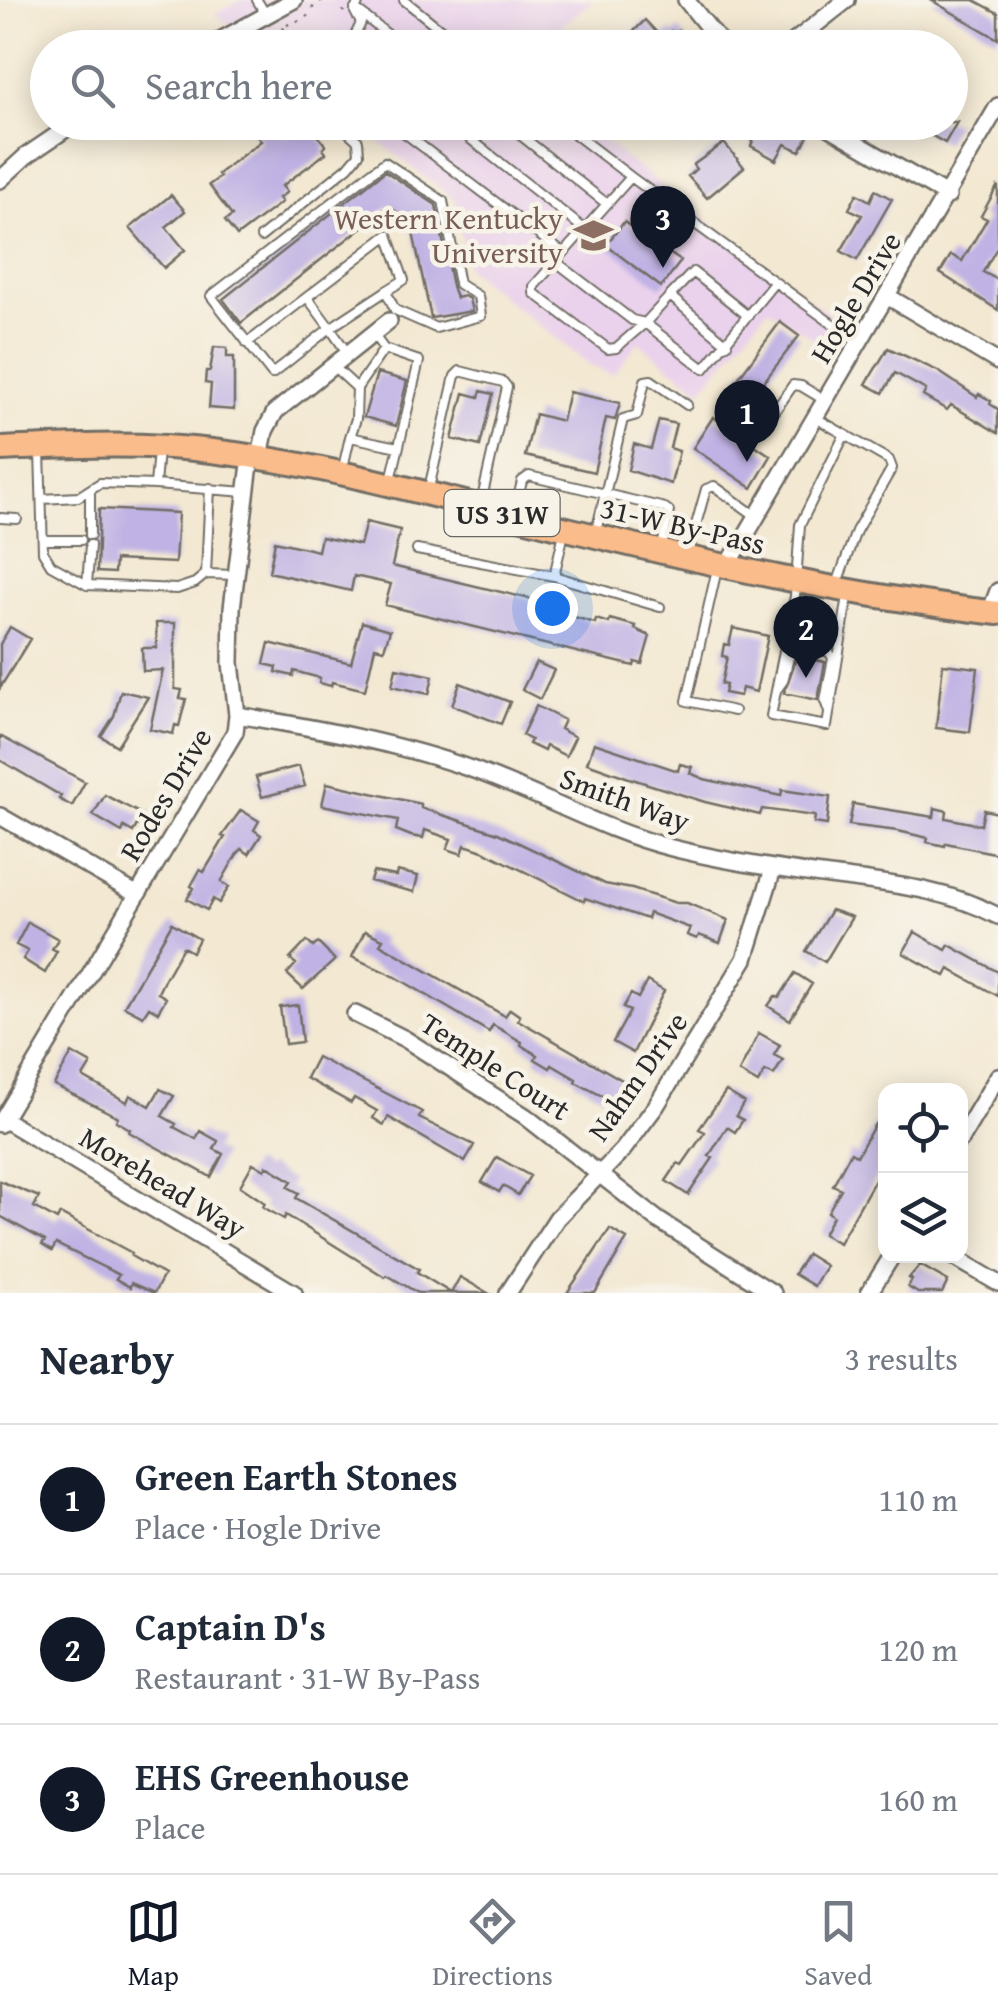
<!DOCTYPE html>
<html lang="en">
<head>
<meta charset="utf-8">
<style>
  body { margin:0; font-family:"Gentium Book Plus",serif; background:#f6f6f7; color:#1f2937 }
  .controls { position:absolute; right:30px; bottom:30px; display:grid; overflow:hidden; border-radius:20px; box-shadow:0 5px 25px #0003 }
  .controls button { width:90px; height:90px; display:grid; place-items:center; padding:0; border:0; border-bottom:2px solid #e0e1e3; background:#fff; color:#1f2937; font:50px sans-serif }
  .you { position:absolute; left:552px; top:608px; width:35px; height:35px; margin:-25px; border:8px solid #fff; border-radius:50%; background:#1a73e8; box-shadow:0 0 0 15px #1a73e833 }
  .badge { display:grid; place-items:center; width:65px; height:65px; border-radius:50%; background:#111827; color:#fff; font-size:32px; font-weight:700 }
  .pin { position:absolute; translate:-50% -82px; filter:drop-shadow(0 2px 5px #0008) }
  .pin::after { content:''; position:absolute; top:52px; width:35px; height:30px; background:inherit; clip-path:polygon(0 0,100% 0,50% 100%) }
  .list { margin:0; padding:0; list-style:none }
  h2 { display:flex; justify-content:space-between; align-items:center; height:130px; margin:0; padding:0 40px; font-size:42px }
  h2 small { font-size:32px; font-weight:400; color:#747a83 }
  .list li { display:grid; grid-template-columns:65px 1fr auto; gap:30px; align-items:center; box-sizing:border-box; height:150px; padding:0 40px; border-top:2px solid #e0e1e3 }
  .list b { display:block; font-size:38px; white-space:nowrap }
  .list p { margin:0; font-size:32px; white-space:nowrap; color:#747a83 }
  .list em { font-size:32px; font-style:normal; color:#747a83 }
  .icon { flex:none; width:55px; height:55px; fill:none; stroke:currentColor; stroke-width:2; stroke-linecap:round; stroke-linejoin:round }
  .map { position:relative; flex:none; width:998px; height:1293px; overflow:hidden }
  .search { position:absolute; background:#fff; box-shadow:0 5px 25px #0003; left:30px; right:30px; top:30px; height:110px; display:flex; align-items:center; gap:25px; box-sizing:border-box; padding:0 35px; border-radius:55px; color:#747a83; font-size:38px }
  .sheet { height:580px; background:#fff }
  nav { display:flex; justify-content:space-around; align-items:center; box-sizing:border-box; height:140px; border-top:2px solid #e0e1e3; background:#fff; font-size:28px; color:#747a83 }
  nav a { display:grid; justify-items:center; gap:5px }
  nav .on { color:#111827 }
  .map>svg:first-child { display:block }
  .built { fill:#ead1ec }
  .building { fill:#c0b2e4 }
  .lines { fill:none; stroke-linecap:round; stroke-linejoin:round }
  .lane-casing { stroke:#716d65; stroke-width:12 }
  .street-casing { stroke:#716d65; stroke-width:20 }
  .primary-casing { stroke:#716d65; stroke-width:28 }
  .path { stroke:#716d65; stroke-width:2.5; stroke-dasharray:2.5 8; stroke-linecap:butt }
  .lane { stroke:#fff; stroke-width:8 }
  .street { stroke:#fff; stroke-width:15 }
  .primary { stroke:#fabc8b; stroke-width:22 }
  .labels { text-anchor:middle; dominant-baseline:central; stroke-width:9; stroke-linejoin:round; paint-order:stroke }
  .shield { fill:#f7f3e8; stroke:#686764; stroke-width:2.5 }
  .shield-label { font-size:28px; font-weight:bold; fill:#2b2b2b }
  .education-label { font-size:30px; fill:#785e54; stroke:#f7f3e8; text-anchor:end }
  .street-label { font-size:30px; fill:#2b2b2b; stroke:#f7f3e8 }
</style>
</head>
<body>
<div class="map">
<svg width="998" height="1293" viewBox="0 0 998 1293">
  <rect width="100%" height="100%" fill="#f7f3e8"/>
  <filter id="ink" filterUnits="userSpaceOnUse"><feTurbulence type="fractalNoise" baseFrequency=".01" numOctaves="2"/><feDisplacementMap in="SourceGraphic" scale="20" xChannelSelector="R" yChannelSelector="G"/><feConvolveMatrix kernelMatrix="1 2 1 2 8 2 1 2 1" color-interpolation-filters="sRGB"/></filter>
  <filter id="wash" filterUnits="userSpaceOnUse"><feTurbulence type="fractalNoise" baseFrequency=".0048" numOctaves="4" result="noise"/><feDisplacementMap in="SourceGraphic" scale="40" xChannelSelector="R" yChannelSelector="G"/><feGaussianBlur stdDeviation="2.25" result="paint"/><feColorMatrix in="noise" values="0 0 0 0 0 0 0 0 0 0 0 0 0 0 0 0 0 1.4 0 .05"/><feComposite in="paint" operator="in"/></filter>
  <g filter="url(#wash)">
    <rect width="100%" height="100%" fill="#f3e8d2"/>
    <path class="built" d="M242 0H593L535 48 258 47 215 14Z
      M355 123H580L857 336 842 358 768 308 701 390 638 342 613 375 591 366 467 269 455 200Z"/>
    <g id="blocks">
      <path class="building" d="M931 0H974L998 13V39Z
        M645 20 662 38 671 31 674 34 679 30 686 39 682 42 686 48H650L634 31Z
        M246 122H283L291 133 304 123 307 128 310 126 326 146 323 149 326 153 282 186 287 192 279 198 282 202 237 236 225 221 232 216 209 185 220 177 218 174 261 141Z
        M759 122H784L808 136 800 151 785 144 776 160 751 146Z
        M908 122H957L945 143Z
        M724 143 744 167 707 198 688 176 696 169 693 165Z
        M385 171 436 205 452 286 456 298 464 296 469 299 472 311 431 318 411 223 389 206 241 323 223 299Z
        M998 185V246L983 272 998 280V310L940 273 951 255 962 261 987 219 981 216Z
        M875 190 892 199 857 260 841 251 862 215 849 209 857 194 870 201Z
        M171 195 185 211 166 227 185 250 164 268 130 228Z
        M624 222 681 261 661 287 606 245Z
        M780 322 799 336 746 405 728 392Z
        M214 347 227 348V357H234V410L209 408 211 384 205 383 206 371H210Z
        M888 348 938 371 977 397 979 394 991 401 990 404 998 409V433L951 405 947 410 923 396 926 390 895 373 883 393 866 384Z
        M377 373 407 381 396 426 364 417Z
        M481 391 493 394 480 446 452 439 464 393 479 397Z
        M569 392 620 403 615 420 606 418 594 472 525 456 535 414 562 421Z
        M713 417 771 456 752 488 693 448Z
        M659 420 676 424 670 448 679 451 671 484 628 470 634 444 651 449Z
        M99 509 178 513 175 563 115 560 114 573 97 572Z
        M366 522 400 530 392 566 564 607 563 611 571 616 595 623 596 619 609 623 610 619 636 626 635 629 650 636 642 664 635 662 634 666 385 605 391 584 354 576 351 591 269 572 275 541 318 551 321 537 360 545Z
        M362 622 390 630 384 649 375 647 365 690 332 682 331 686 319 683 320 678 294 671 293 676 276 672 277 667 264 664 269 643 351 663Z
        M156 623H175V689L182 690 180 698 186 699 179 726 175 725 173 734 150 729 163 670 143 671 142 648H157Z
        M10 627 30 639 0 688V644Z
        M733 628 768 636 756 692 742 688 740 696 724 693 726 685 721 684 727 657 722 656 724 644 729 645Z
        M797 656 825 662 818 700 784 693Z
        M536 662 554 670 540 699 522 690Z
        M943 664 978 668 970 732 936 728Z
        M396 668 433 676 429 694 392 686Z
        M460 683 510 702 501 724 452 705Z
        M121 691 148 697 117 746 101 736 114 716Z
        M536 706 564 720 560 729 575 737 566 756 546 746 544 751 529 744 531 740 522 735Z
        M0 736 85 782 72 806 59 799 61 796 0 760Z
        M594 743 678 771 680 764 692 767 690 773 704 779 781 796 782 790 830 797 827 825 814 823 815 816 762 809 760 815 705 802 629 778 587 763Z
        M299 766 305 786 262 797 256 777Z
        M327 783 421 804V808L498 833 605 884 632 889 676 903H687L728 920 720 943 699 935 697 939 687 935 690 928 649 913 647 919 585 898 584 901 483 851 465 845 462 854 447 849 451 839 425 830 423 838 411 836 396 830 398 820 322 805Z
        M105 795 143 815 133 832 124 827 122 832 93 815Z
        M853 804 934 817 935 808 947 811 946 818 981 825 984 810 998 813V854L946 843 945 846 927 842 928 838 898 831 849 825Z
        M241 810 259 821 254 830 261 835 249 854 242 849 237 854 221 882 229 887 219 903 213 899 207 910 187 899 194 888 191 886 200 870 204 872 225 837 222 836Z
        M397 871 418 876 414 892 370 881 373 872 396 876Z
        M831 910 852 917 825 962 806 951Z
        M28 922 58 939 52 949 57 951 45 973 23 959 28 951 16 945Z
        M172 923 199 939 192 952 183 947 164 980 158 993 166 998 158 1012 149 1007 143 1016 124 1006Z
        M365 931 383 939 380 944 505 1016 510 1009 520 1016 518 1020 629 1084 618 1104 575 1082 576 1079 552 1065 550 1068 535 1059 537 1055 521 1045 522 1042 493 1025 489 1032 396 977 352 957Z
        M915 932 946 950 949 945 998 972V996L949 969 945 976 903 953Z
        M307 941 313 947 318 943 335 960 303 989 287 974 296 964 290 959Z
        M795 973 812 984 790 1020 768 1006 775 996 779 998Z
        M647 981 664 991 633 1053 613 1042 630 1011 623 1008 631 994 638 998Z
        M298 1005 302 1042 285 1044 280 1007Z
        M759 1033 780 1045 774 1055 783 1060 774 1075 765 1071 758 1083 739 1072Z
        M72 1053 91 1064 83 1077 127 1102 130 1095 150 1106 160 1089 174 1096 162 1116 176 1124 174 1127 196 1139 200 1131 218 1141 214 1149 223 1154 211 1177 129 1132 130 1129 116 1121 118 1117 54 1085Z
        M317 1057 422 1112 419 1118 474 1145 465 1162 388 1117 384 1125 373 1118 377 1111 354 1098 351 1103 306 1078Z
        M726 1091 744 1102 736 1116 743 1120 735 1132 727 1127 709 1156 713 1158 688 1195 666 1181 678 1163 682 1165 705 1132 699 1129Z
        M875 1124 886 1130V1160L839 1243 823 1234 833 1216 828 1212 841 1189 833 1185 851 1152 857 1156Z
        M497 1157 530 1176 518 1195 503 1186 499 1192 482 1182Z
        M253 1163 265 1170 267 1166 292 1181 288 1187 299 1193 296 1198 419 1269 417 1272 451 1293 460 1277 488 1293H418L387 1275 385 1277 286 1215 284 1219 263 1207 265 1203 240 1186Z
        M0 1181 39 1197 34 1207 57 1220 60 1214 132 1253 131 1256 164 1275 154 1293 131 1283 130 1287 116 1279 119 1275 56 1244 52 1251 42 1245 45 1241 0 1216Z
        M610 1229 627 1239 595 1293H567Z
        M807 1254 826 1266 814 1286 794 1274Z
        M920 1265 948 1281 942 1293H918L908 1287 912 1280 909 1278Z"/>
    </g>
  </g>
  <g filter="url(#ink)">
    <use href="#blocks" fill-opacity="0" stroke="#716d65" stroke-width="2.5"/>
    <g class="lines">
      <defs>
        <path id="lane" d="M257 0 266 15
          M404 0 464 48
          M355 9 405 48
          M232 33 249 48
          M349 48 361 23 355 12 359 0
          M390 122 563 253
          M449 122 584 229
          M504 122 607 204
          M559 122 631 177
          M261 237 348 167 359 154 358 141 337 122
          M555 261 632 320 645 323
          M670 296 645 323 704 369 774 283
          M307 297 330 328 272 374 211 296 385 162 443 201 459 284 478 296 481 316 436 328 395 310
          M645 323 616 348 608 349 534 293V286L631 177 860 344
          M373 334 384 349 419 361 391 480
          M247 343 388 235 404 280 386 291
          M727 344 670 296 693 272 748 316
          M348 354 330 328 386 291 395 310
          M333 366 357 388 356 419 350 437 398 447
          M357 388 384 349
          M775 411 793 385 801 386 826 401
          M816 418 889 460 892 468 856 531 837 584
          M844 436 800 525 795 596 771 716 827 726 848 596
          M158 450 155 485 246 492
          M40 451 43 552 51 565 87 585 90 545
          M342 472 350 437
          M210 488 206 574 236 575
          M429 488 455 376 460 371 503 382 507 387 481 503
          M90 490V535
          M42 499 78 497 100 483 155 485
          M515 511 522 481 529 476 665 508 669 511 662 547
          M0 518 17 519
          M596 532 623 419 637 415 645 381 651 380 687 405
          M564 533 554 576 660 607
          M43 540H81
          M417 550 554 576
          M688 553 706 489 714 486 756 516
          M717 569 687 701 734 711
          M87 585 177 589 195 583 206 574
          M778 688 783 681 792 646 801 644 829 652 833 658 825 701 829 712"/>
        <path id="street" d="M686 0 725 48
          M206 48 294 0
          M786 48 847 0
          M820 122 948 196
          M0 180 26 156 76 122
          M887 296 998 362
          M260 457 265 431 275 412 389 321
          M727 567 998 106
          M990 612 998 591
          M237 715C316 728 399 743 474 770 541 794 603 831 672 848 724 861 776 869 829 876 888 884 945 888 998 916
          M0 816 136 894
          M355 1014 405 1039 525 1116 658 1220 773 1293
          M3 1119 294 1293
          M0 1124 235 732 237 715 231 663 232 608 251 456
          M960 1140 998 1076
          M952 1256 998 1283
          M508 1293 557 1218 623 1150 656 1106 745 959 773 869
          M869 1293 892 1256"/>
        <path id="primary" d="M0 449C71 446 141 442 212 451 332 465 449 500 567 529 709 564 852 596 998 613"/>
      </defs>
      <use href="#lane" class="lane-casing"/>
      <use href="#street" class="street-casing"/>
      <use href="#primary" class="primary-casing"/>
      <path class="path" d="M340 0 345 17
        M310 48 281 27 306 18 314 6 324 0
        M629 223 631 220 654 237
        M606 227 613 232"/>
      <use href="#lane" class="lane"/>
      <use href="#street" class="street"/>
      <use href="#primary" class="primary"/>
    </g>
  </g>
  <defs>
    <symbol id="university-bare" viewBox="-9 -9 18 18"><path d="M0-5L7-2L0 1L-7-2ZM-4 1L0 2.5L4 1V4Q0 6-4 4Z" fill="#8d6e63" stroke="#f7f3e8" stroke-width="2.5" paint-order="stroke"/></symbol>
  </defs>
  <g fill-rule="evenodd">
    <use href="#university-bare" x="566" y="208" width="55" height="55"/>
  </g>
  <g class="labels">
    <rect class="shield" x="444.5" y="490" width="115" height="46" rx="8"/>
    <g class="shield-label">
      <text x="502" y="513">US 31W</text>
    </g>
    <g class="education-label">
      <text x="563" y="218">Western Kentucky<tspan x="563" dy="34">University</tspan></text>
    </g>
    <g class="street-label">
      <text transform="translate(855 297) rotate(-59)">Hogle Drive</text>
      <text transform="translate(683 525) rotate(13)">31-W By-Pass</text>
      <text transform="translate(165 794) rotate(-59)">Rodes Drive</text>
      <text transform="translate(625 799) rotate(20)">Smith Way</text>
      <text transform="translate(496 1066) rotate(33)">Temple Court</text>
      <text transform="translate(637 1076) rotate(-55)">Nahm Drive</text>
      <text transform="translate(163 1182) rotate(31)">Morehead Way</text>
    </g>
  </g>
</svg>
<div class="controls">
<button><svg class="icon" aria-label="locate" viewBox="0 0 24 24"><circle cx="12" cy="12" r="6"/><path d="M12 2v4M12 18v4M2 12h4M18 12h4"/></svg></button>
<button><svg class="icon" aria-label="layers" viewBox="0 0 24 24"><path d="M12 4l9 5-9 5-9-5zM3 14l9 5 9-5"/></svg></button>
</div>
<div class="you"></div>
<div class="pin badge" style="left:747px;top:462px">1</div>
<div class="pin badge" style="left:806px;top:678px">2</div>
<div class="pin badge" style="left:663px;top:268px">3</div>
<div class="search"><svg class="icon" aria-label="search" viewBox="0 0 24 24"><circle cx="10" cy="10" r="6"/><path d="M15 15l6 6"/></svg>Search here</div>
</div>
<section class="sheet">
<h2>Nearby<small>3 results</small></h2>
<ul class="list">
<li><span class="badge">1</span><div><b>Green Earth Stones</b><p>Place · Hogle Drive</p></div><em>110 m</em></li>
<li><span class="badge">2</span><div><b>Captain D's</b><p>Restaurant · 31-W By-Pass</p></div><em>120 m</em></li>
<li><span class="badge">3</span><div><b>EHS Greenhouse</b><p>Place</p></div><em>160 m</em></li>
</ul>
</section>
<nav>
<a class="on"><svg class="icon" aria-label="map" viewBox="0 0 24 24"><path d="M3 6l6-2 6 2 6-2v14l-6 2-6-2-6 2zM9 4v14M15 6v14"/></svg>Map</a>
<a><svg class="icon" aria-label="directions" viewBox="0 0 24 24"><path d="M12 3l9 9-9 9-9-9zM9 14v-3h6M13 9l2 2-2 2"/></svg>Directions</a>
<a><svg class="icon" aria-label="saved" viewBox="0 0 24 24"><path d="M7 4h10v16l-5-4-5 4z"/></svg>Saved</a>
</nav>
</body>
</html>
